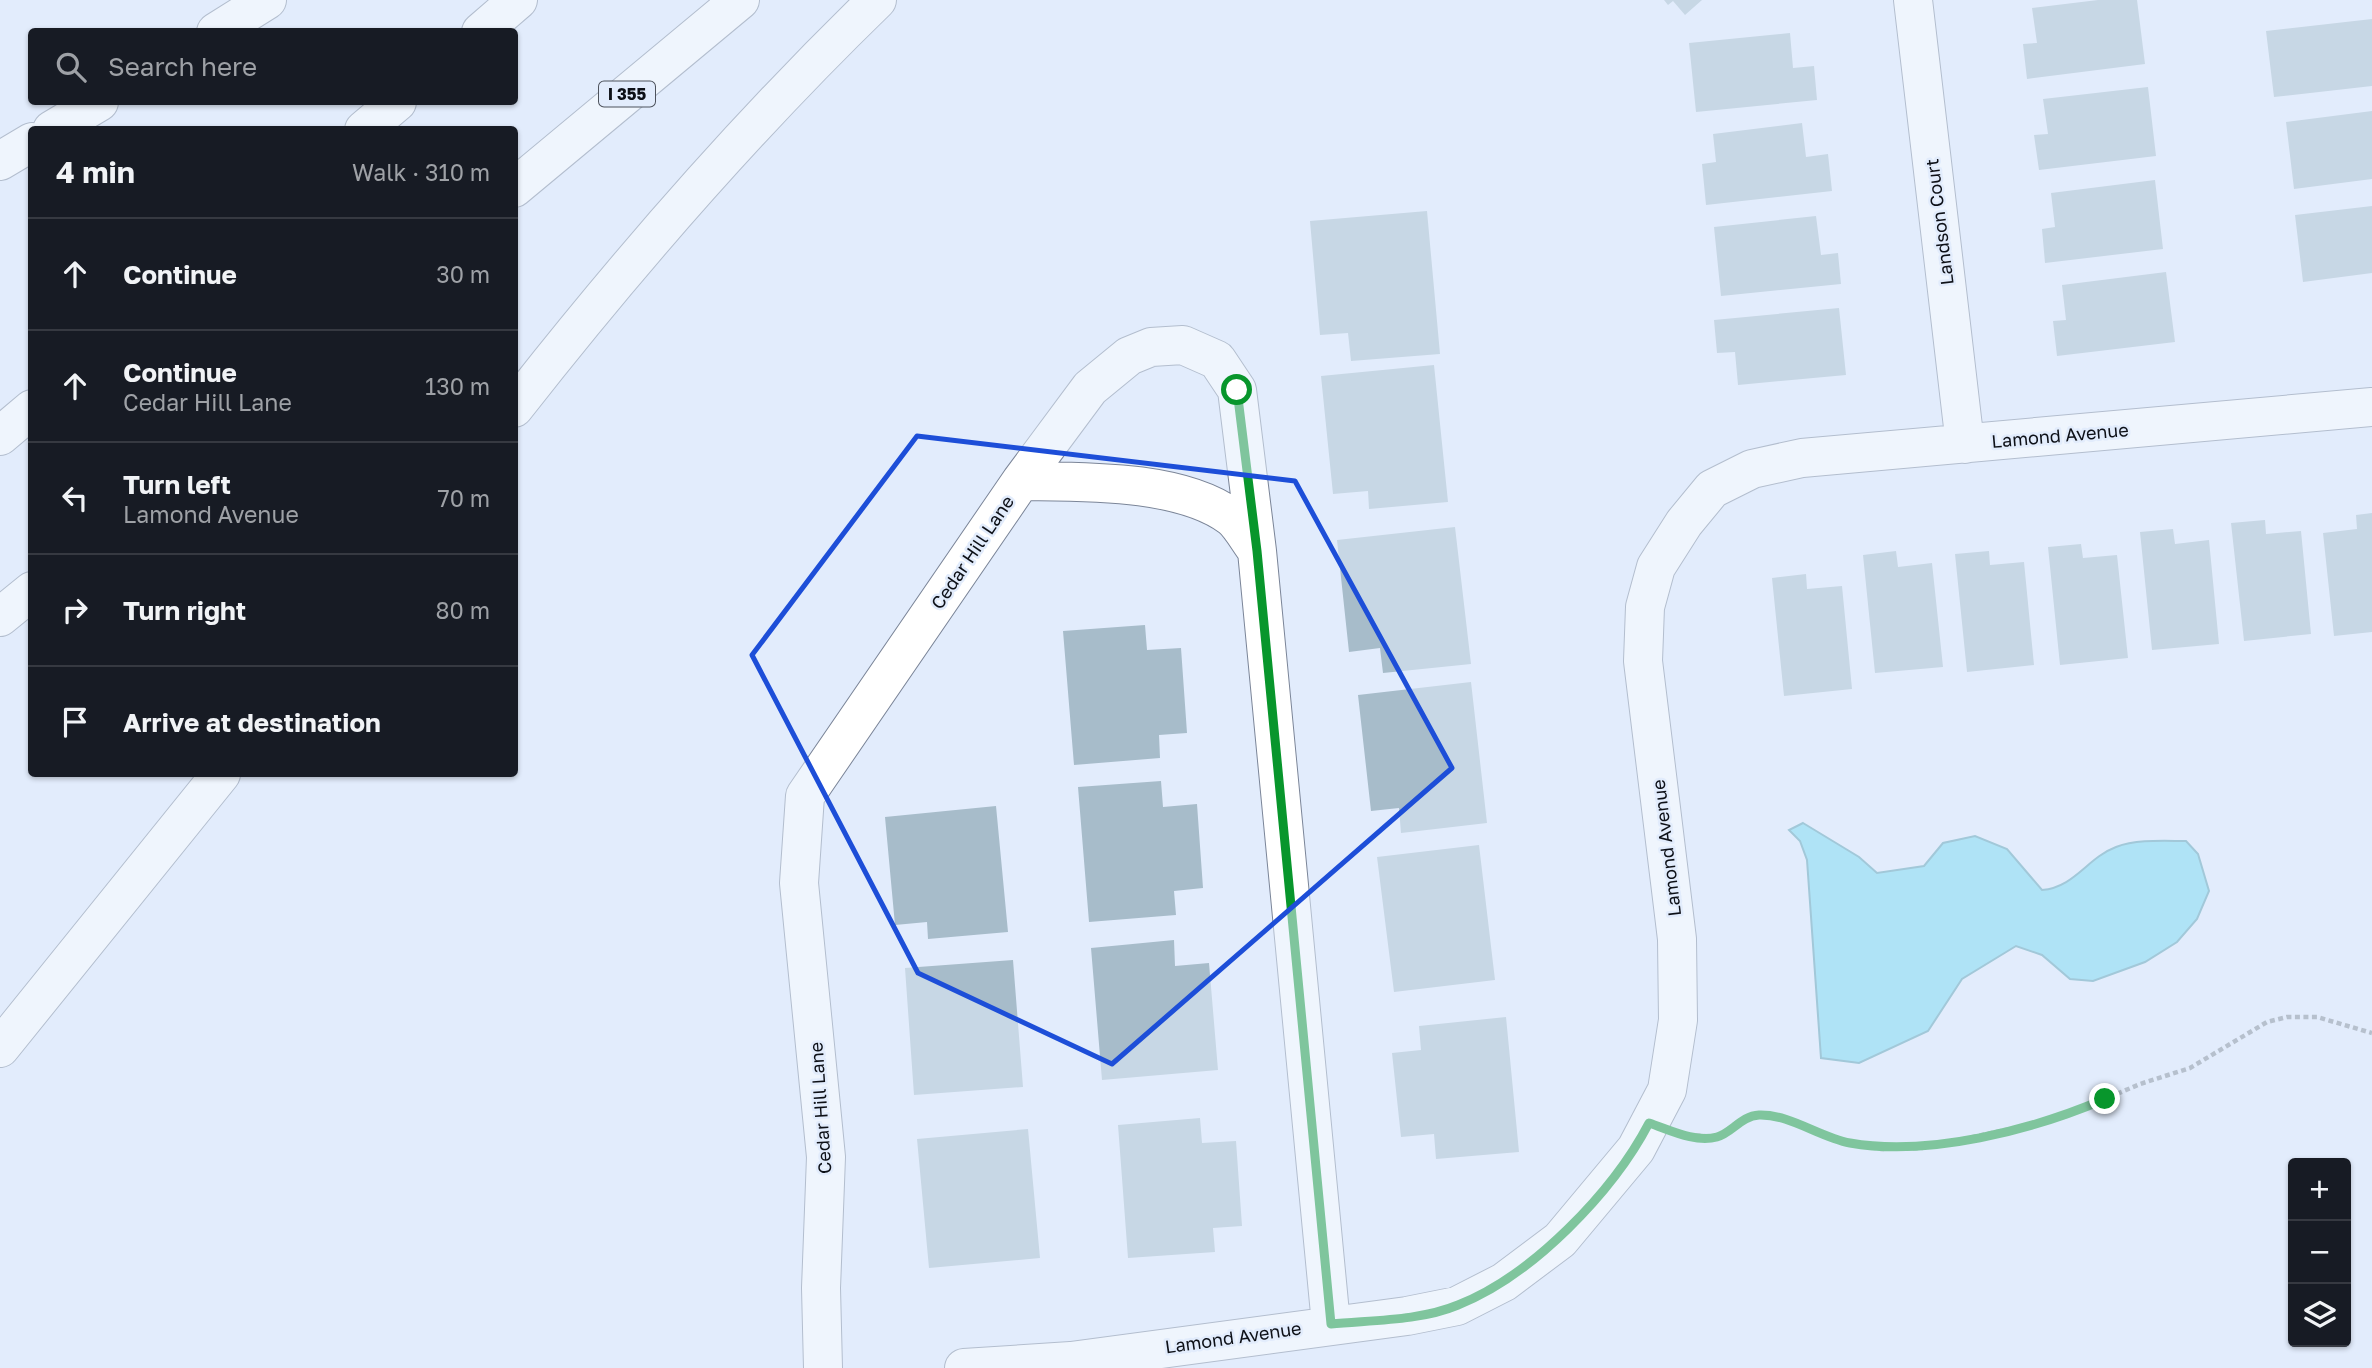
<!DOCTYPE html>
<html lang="en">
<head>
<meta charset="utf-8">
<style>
  body { margin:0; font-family:"Golos Text",sans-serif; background:#242831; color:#f1f3f6 }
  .controls { position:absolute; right:21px; bottom:21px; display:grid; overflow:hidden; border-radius:7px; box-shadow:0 2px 5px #0004 }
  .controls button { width:63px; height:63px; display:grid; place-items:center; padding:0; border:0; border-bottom:2px solid #363941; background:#171b24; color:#f1f3f6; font:35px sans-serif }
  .stop { position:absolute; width:21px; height:21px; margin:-16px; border:5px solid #08962c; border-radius:50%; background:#fff }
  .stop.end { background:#08962c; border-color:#fff; box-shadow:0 2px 7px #0008 }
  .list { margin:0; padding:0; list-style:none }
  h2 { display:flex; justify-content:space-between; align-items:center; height:91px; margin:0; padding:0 28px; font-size:30px }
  h2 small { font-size:23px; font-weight:400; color:#9ea1a6 }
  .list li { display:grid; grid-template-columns:46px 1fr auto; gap:21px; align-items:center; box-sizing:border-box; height:112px; padding:0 28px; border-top:2px solid #363941 }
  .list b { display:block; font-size:26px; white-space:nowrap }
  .list p { margin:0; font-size:23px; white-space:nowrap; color:#9ea1a6 }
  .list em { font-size:23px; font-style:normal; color:#9ea1a6 }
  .icon { flex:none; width:38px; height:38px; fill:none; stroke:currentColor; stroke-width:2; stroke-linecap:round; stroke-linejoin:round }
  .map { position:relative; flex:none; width:2372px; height:1368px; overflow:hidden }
  .search { position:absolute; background:#171b24; box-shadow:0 2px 5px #0004; left:28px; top:28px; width:490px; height:77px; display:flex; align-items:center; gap:18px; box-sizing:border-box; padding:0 24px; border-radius:7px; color:#9ea1a6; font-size:26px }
  .panel { position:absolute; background:#171b24; box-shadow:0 2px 5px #0004; left:28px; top:126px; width:490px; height:651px; border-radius:7px }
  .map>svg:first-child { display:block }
  .water { fill:#72d8f0; stroke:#549caf; stroke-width:2 }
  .building { fill:#a7bcca }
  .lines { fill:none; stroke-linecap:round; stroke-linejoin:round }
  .street-casing { stroke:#7b8598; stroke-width:40 }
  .highway-casing { stroke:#7b8598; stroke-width:40 }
  .path { stroke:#828995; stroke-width:4.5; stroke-dasharray:5 3.5; stroke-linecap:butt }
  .street { stroke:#fff; stroke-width:38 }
  .highway { stroke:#fff; stroke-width:38 }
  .route { stroke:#08962c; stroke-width:9 }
  .marked { fill:none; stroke:#1d4ed8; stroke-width:5; stroke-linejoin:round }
  .labels { text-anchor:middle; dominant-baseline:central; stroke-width:5; stroke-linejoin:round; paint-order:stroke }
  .shield { fill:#e2ecfc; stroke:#4d525c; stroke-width:2 }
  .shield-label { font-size:16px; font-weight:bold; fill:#0d1017 }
  .street-label { font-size:18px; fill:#0d1017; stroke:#e2ecfc }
</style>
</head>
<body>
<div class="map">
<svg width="2372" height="1368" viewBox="0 0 2372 1368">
  <rect width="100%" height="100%" fill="#e2ecfc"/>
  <path class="water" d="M1803 823 1859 857 1877 873 1924 866 1943 843 1975 836 2007 849 2042 890C2075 887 2087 858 2116 847 2137 839 2164 841 2186 841L2198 854 2209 891 2197 919 2177 942 2145 962 2093 981 2070 979 2042 955 2016 946 1962 979 1928 1031 1859 1063 1821 1058 1807 860 1800 841 1789 830Z"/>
  <path class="building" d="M1664 0H1702L1685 15 1673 1 1668 5Z
    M2098 0H2137L2145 64 2027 79 2023 44 2037 43 2032 8Z
    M2372 19V86L2274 97 2266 31Z
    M1790 33 1793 68 1814 66 1817 100 1696 112 1689 43Z
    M2148 87 2156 156 2039 170 2034 135 2048 134 2043 99Z
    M2372 111V179L2294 189 2286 122Z
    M1802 123 1806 157 1828 154 1832 191 1706 205 1702 164 1716 162 1713 134Z
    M2155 180 2163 249 2045 263 2042 229 2055 227 2051 193Z
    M2372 206V273L2303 282 2295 215Z
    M1427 211 1440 354 1351 361 1348 333 1320 335 1310 221Z
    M1816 216 1821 255 1838 253 1841 284 1721 296 1714 227Z
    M2166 272 2175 342 2057 356 2053 321 2066 320 2062 285Z
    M1839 308 1846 375 1738 385 1735 352 1717 353 1714 320Z
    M1434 365 1448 502 1369 509 1368 491 1333 494 1321 376Z
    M2372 513V632L2334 636 2323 533 2357 529 2356 515Z
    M2265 520 2266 534 2301 531 2311 634 2244 641 2231 523Z
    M1455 527 1471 664 1383 673 1380 648 1349 652 1337 540Z
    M2173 529 2175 544 2209 540 2219 644 2152 650 2140 532Z
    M2081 544 2083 558 2117 555 2128 658 2060 665 2048 547Z
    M1896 551 1898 567 1932 563 1943 667 1875 673 1863 555Z
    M1989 551 1990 565 2024 562 2034 665 1967 672 1955 554Z
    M1806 574 1807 589 1842 586 1852 689 1784 696 1772 578Z
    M1145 625 1147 650 1181 648 1187 733 1159 735 1160 758 1074 765 1063 631Z
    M1471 682 1487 823 1401 833 1399 808 1371 811 1358 695Z
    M1161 781 1163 807 1197 804 1203 888 1174 891 1176 915 1089 922 1078 787Z
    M996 806 1008 932 928 939 927 922 895 925 885 817Z
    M1479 845 1495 980 1394 992 1377 857Z
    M1174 940 1175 966 1209 963 1218 1070 1102 1080 1091 948Z
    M1013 960 1023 1087 914 1095 905 968Z
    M1506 1017 1519 1152 1436 1159 1434 1134 1401 1137 1392 1053 1421 1050 1419 1026Z
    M1200 1118 1202 1143 1236 1141 1242 1226 1213 1228 1215 1252 1128 1258 1118 1125Z
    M1028 1129 1040 1258 929 1268 917 1139Z"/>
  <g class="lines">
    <defs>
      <path id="street" d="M1913 0 1965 444
        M1021 481 1090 388 1129 356 1151 347 1183 345 1217 360 1237 390 1257 551
        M823 1368 821 1288 826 1157 799 883 805 796 1021 481C1081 482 1180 479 1231 517 1241 525 1249 541 1257 551L1331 1324
        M964 1368 1071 1361 1407 1316 1457 1306 1504 1282 1560 1240 1636 1149 1667 1090 1678 1020 1677 939 1643 661 1645 607 1656 567 1684 523 1712 489 1752 469 1802 458 2372 407"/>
      <path id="highway" d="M216 32 267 0
        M481 32 518 0
        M52 130 99 102
        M364 130 397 102
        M0 161 32 142
        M514 188 740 0
        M514 408C626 265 747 126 877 0
        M0 436 32 409
        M0 617 32 591
        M0 1048 221 774"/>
    </defs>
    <use href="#street" class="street-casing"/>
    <use href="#highway" class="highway-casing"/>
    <path class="path" d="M1687 1135 1718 1137 1736 1123 1756 1115 1776 1116 1834 1140 1881 1149 1922 1148 2061 1118 2140 1084 2190 1068 2267 1022 2287 1017H2317L2372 1033"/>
    <use href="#street" class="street"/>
    <use href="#highway" class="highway"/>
  </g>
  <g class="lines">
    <path class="route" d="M1237 390 1257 551 1331 1324C1371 1320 1420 1321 1458 1305 1532 1276 1613 1192 1649 1123 1670 1130 1695 1143 1717 1137 1732 1133 1741 1116 1759 1115 1790 1114 1819 1137 1850 1143 1929 1157 2032 1130 2105 1099"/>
  </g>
  <path d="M0 0H2372V1368H0ZM917 436 1295 481 1452 768 1112 1064 918 973 752 655Z" fill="#e2ecfc" fill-opacity=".55" fill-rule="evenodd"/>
  <path class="marked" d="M917 436 1295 481 1452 768 1112 1064 918 973 752 655Z"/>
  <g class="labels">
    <rect class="shield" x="599" y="81.5" width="56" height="25" rx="5"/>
    <g class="shield-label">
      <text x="627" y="94">I 355</text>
    </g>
    <g class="street-label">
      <text transform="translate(1939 222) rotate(-97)">Landson Court</text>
      <text transform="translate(2060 435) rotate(-5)">Lamond Avenue</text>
      <text transform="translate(972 552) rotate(-56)">Cedar Hill Lane</text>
      <text transform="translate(1666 848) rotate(-97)">Lamond Avenue</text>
      <text transform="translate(820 1108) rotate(-94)">Cedar Hill Lane</text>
      <text transform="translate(1233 1337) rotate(-8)">Lamond Avenue</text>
    </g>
  </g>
</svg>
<div class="controls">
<button>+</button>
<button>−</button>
<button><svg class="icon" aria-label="layers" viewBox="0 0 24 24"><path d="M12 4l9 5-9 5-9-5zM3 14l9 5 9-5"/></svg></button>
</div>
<div class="stop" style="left:1237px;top:390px"></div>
<div class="stop end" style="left:2105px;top:1099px"></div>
<div class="search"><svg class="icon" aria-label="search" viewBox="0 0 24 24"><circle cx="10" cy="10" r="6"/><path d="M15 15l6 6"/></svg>Search here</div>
<section class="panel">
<h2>4 min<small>Walk · 310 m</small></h2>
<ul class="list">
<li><svg class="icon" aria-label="ahead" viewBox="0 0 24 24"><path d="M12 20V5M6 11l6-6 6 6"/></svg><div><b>Continue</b></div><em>30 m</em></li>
<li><svg class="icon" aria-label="ahead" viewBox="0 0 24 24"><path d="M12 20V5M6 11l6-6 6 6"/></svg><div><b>Continue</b><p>Cedar Hill Lane</p></div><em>130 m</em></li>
<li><svg class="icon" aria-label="left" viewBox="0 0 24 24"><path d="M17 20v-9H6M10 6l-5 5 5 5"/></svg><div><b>Turn left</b><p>Lamond Avenue</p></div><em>70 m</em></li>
<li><svg class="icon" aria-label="right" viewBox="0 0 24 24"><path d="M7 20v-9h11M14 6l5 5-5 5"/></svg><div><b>Turn right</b></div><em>80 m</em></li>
<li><svg class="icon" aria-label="arrive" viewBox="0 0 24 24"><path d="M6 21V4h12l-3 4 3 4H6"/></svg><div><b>Arrive at destination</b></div></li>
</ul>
</section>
</div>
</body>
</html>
